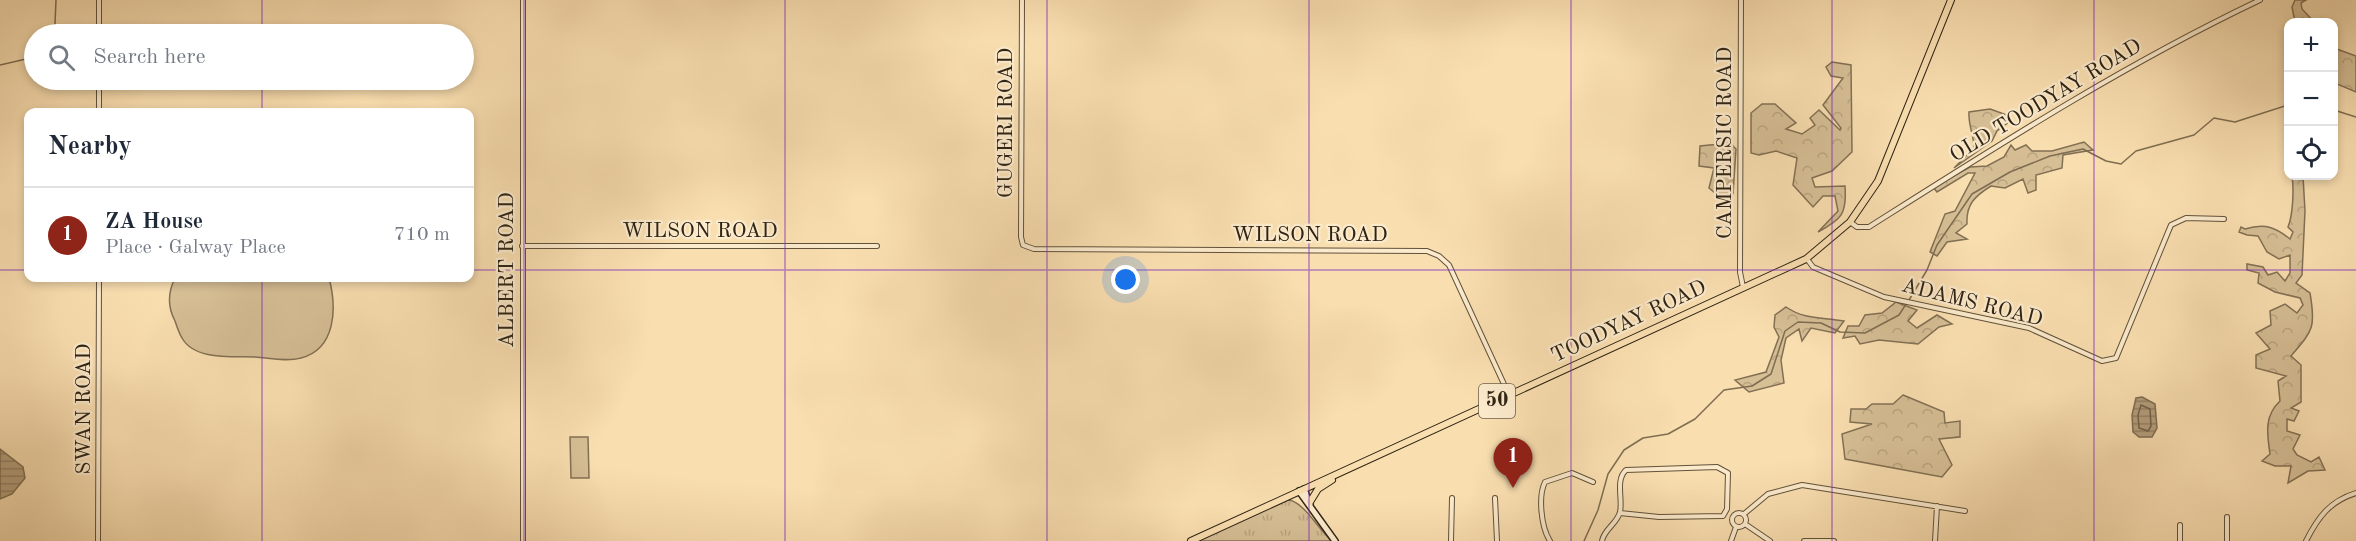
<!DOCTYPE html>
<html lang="en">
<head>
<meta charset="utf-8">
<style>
  body { margin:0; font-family:"Old Standard TT",serif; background:#f6f6f7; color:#1f2937 }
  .controls { position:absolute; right:18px; top:18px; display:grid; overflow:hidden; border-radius:12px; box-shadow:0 3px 9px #0003 }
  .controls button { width:54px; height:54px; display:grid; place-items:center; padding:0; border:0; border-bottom:2px solid #e0e1e3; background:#fff; color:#1f2937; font:30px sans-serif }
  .you { position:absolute; left:1126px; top:280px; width:21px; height:21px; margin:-15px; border:4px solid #fff; border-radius:50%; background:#1a73e8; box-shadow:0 0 0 9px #1a73e833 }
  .badge { display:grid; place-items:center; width:39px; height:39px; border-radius:50%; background:#8f2418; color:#fff; font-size:20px; font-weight:700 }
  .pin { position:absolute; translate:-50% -50px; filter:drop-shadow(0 2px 3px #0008) }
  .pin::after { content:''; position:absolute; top:32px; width:21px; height:18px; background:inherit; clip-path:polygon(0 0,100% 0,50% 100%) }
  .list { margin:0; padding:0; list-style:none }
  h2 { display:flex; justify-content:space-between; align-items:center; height:78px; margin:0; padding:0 24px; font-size:26px }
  h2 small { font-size:20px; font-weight:400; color:#747a83 }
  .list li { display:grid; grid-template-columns:39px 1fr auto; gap:18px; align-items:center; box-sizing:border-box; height:96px; padding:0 24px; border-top:2px solid #e0e1e3 }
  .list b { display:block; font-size:22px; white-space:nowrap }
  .list p { margin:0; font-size:20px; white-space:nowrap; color:#747a83 }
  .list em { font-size:20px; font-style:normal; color:#747a83 }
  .icon { flex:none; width:33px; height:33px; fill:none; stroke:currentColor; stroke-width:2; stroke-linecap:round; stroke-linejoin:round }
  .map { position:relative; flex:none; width:2356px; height:541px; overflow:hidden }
  .search { position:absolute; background:#fff; box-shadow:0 3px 9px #0003; left:24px; top:24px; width:450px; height:66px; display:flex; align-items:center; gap:15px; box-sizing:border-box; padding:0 21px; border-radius:33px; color:#747a83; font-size:22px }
  .panel { position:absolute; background:#fff; box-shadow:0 3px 9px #0003; left:24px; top:108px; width:450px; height:174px; border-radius:12px }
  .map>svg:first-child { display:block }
  .grass { fill:url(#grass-tufts); stroke:#827054; stroke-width:1.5 }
  .forest { fill:url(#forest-crowns); stroke:#827054; stroke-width:1.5 }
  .pitch { fill:#d6be95; stroke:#827054; stroke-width:1.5 }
  .water { fill:url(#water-rules); stroke:#7e6d51; stroke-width:1.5 }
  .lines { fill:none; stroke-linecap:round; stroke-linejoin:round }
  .shore { stroke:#716047; stroke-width:1.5 }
  .stream { stroke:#7e6d51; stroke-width:1.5 }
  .minor-casing { stroke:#61523a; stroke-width:6 }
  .secondary-casing { stroke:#2e2313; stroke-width:8 }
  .primary-casing { stroke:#2e2313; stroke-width:8 }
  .minor { stroke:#fbeacc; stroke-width:4 }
  .secondary { stroke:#fbeacc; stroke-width:5 }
  .primary { stroke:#f9deb0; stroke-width:6 }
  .grid { fill:none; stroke:#7b2cbf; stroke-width:1.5; stroke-opacity:0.55 }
  .labels { text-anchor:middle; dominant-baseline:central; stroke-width:4.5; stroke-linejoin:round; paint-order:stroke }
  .shield { fill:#fbeacc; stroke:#6c5f4a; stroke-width:1.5 }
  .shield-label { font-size:20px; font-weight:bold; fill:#2e2313 }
  .street-label { font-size:21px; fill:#2e2313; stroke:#fbeacc }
</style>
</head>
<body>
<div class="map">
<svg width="2356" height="541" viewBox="0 0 2356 541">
  <defs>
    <pattern id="grass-tufts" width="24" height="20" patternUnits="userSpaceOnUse" patternTransform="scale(1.5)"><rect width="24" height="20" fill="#d6be95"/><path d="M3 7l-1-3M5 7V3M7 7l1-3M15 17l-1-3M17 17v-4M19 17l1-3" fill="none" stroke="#b8a380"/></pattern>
    <pattern id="forest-crowns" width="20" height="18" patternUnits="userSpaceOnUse" patternTransform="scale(1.5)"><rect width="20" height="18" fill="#d6be95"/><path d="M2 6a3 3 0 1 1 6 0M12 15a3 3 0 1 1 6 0" fill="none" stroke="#b8a380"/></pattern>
    <pattern id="water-rules" width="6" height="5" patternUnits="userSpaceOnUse" patternTransform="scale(1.5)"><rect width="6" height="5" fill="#b49e7b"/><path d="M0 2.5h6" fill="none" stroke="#938064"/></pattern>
  </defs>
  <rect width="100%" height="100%" fill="#f9deb0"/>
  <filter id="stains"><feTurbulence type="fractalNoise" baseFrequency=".00333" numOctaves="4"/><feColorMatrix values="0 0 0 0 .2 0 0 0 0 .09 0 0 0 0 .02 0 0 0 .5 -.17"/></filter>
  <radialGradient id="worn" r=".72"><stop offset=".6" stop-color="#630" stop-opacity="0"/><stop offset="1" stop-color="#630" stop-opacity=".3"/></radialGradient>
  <path class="grass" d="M1290 500C1306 505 1318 529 1332 541H1191L1278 501Z"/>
  <path class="forest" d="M2295 0H2306L2301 3 2302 9 2314 22H2304L2303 19 2301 22H2295L2292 7Z
    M2334 48 2356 56V92L2337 84 2334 78Z
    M1832 62 1851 65 1852 152 1832 171 1812 178 1815 187 1845 186C1847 214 1842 219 1818 232L1838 211 1835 196H1823L1813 207 1793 185 1797 158 1776 151 1759 155 1751 153V113L1762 104H1775L1796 123 1786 129 1802 134 1815 125 1810 118 1819 110 1840 130 1841 128 1823 105 1843 78 1831 76 1826 67Z
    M1990 109 2007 115 2009 122 1997 131 1992 141 1954 168 1974 148C1974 135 1968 125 1969 112Z
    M2084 142 2093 150 2063 155 2062 168 2036 175V190L2028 193 2023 179 2005 188 1991 186C1975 196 1966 204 1967 224L1956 233 1967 239 1947 242 1937 256 1930 252 1945 214 1955 211 1975 173H1968L1937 192 1933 187 1970 167 1987 166 2004 157 2011 145 2015 150 2026 145 2032 151H2052Z
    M1730 143 1736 149 1733 194 1720 197 1709 188 1714 168 1699 166 1700 146Z
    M2292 176H2303L2305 211 2302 275 2296 283 2310 293C2316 328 2313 330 2291 356L2301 365V402L2291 408 2299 411 2294 421 2287 419V431L2300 435 2293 449 2297 455 2311 462 2319 457 2325 470 2308 471 2288 483 2291 466H2275L2262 461 2270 454C2267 433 2264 416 2280 401L2278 381 2286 376 2256 368V355L2270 349 2256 333 2271 325 2270 311 2285 304 2297 313 2303 305 2300 298 2275 292 2258 283 2259 273 2247 270V264L2263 267 2268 275 2277 272 2285 281 2290 273V255L2279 259 2267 252 2258 236 2247 235 2239 232 2241 227 2245 229C2265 223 2275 227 2290 239L2293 232 2288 227C2293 215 2294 189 2292 176Z
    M1896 302 1917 310 1908 321 1917 328 1937 315 1952 324 1939 327 1918 344 1879 340 1860 344 1855 336 1843 338 1848 326H1859L1865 315 1882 313Z
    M1786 307C1805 320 1822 317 1844 321L1835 333 1811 328 1802 341 1799 329 1786 338 1781 360 1784 383 1749 392 1735 380 1766 372 1779 337 1774 327 1775 315Z
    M1903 395 1944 412 1945 423 1960 421V437L1939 439 1952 465 1942 477 1845 459 1842 434 1872 424 1850 422 1851 409H1866L1872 404H1893Z"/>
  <path class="pitch" d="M175 278H329C337 308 336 349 301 358 286 362 270 358 255 357 233 356 195 361 182 338 179 333 177 327 175 321 167 306 168 292 175 278Z
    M570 437H588L589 478H571Z"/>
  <path class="water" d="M2142 397 2155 404 2157 428 2152 437H2139L2133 432 2132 415 2136 398Z
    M0 449 23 467 25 478 12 494 0 499Z"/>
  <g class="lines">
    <path class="shore" d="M2141 405 2150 409 2151 426 2148 431 2139 428 2138 415Z"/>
    <path class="stream" d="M51 34 55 24 56 0
      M0 65 26 59 34 52
      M2334 110 2356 117
      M1909 300 1927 270 1937 245 1972 194 2010 172 2050 156 2083 149 2106 161 2121 164 2136 151 2194 135 2214 118 2235 122 2288 105
      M1584 541 1598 510 1608 474 1624 450 1643 438 1668 434 1695 419 1724 390 1752 386 1771 374 1785 331 1798 322 1821 323 1840 332 1865 333 1899 315 1906 304"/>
    <defs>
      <path id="minor" d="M1022 0 1021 237 1023 245 1034 249 1427 251 1439 256 1449 265 1509 395
        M1741 0 1740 272 1743 287
        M99 34V0
        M99 112V80
        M1850 222 1857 227H1869C1997 146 2123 65 2260 0
        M522 246H877
        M1807 259 1813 267 1884 297 2029 328 2102 361 2116 358 2171 225 2186 218 2224 219
        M1495 498 1497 541
        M1732 520a7 7 0 1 1 14 0a7 7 0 1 1-14 0Z
        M1744 514 1768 494 1802 485 1965 511
        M1745 524 1770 541
        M98 541 99 278
        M523 541V0
        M1451 541 1452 498
        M1550 541C1541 527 1538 496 1545 482L1572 473 1593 482
        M1602 541C1604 529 1617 524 1620 512 1623 499 1615 480 1626 470L1717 467 1728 473 1727 509 1723 516 1659 517 1620 513
        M1731 541 1736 527
        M1804 541H1834
        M1935 541 1937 506
        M2180 541V525
        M2227 541V517
        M2306 541C2318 517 2330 501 2356 493"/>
      <path id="secondary" d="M1304 489 1310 505
        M1299 491 1335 541"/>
      <path id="primary" d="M1310 502 1318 489 1332 480
        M1191 541 1806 259 1850 222 1878 181 1951 0"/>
    </defs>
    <use href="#minor" class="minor-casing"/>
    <use href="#secondary" class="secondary-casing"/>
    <use href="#primary" class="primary-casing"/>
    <use href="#minor" class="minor"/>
    <use href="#secondary" class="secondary"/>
    <use href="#primary" class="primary"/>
  </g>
  <path class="grid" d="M262 0V34M524 0V541M785 0V541M1047 0V541M1309 0V541M1571 0V541M1832 0V541M2094 0V541M262 80V112M0 270H28M470 270H2356M262 278V541"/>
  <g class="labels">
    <rect class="shield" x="1479" y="384" width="36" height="34" rx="4.5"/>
    <g class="shield-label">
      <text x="1497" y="401">50</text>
    </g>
    <g class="street-label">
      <text transform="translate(2046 101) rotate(-31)">OLD TOODYAY ROAD</text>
      <text transform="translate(1006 123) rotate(-90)">GUGERI ROAD</text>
      <text transform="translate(1725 143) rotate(-90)">CAMPERSIC ROAD</text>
      <text x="700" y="231">WILSON ROAD</text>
      <text x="1310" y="235">WILSON ROAD</text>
      <text transform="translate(507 270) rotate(-90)">ALBERT ROAD</text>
      <text transform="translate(1972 303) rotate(14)">ADAMS ROAD</text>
      <text transform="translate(1629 322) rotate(-25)">TOODYAY ROAD</text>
      <text transform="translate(84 409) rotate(-90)">SWAN ROAD</text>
    </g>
  </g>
  <rect width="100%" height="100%" filter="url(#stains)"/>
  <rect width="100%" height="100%" fill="url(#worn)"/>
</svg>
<div class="controls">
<button>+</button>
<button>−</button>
<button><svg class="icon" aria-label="locate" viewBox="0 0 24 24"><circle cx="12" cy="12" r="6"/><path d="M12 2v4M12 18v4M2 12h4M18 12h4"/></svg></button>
</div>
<div class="you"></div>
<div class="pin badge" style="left:1513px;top:488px">1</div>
<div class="search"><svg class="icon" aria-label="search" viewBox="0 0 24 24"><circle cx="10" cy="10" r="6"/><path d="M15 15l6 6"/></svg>Search here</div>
<section class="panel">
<h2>Nearby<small></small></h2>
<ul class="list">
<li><span class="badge">1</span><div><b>ZA House</b><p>Place · Galway Place</p></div><em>710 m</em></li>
</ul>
</section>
</div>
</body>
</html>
